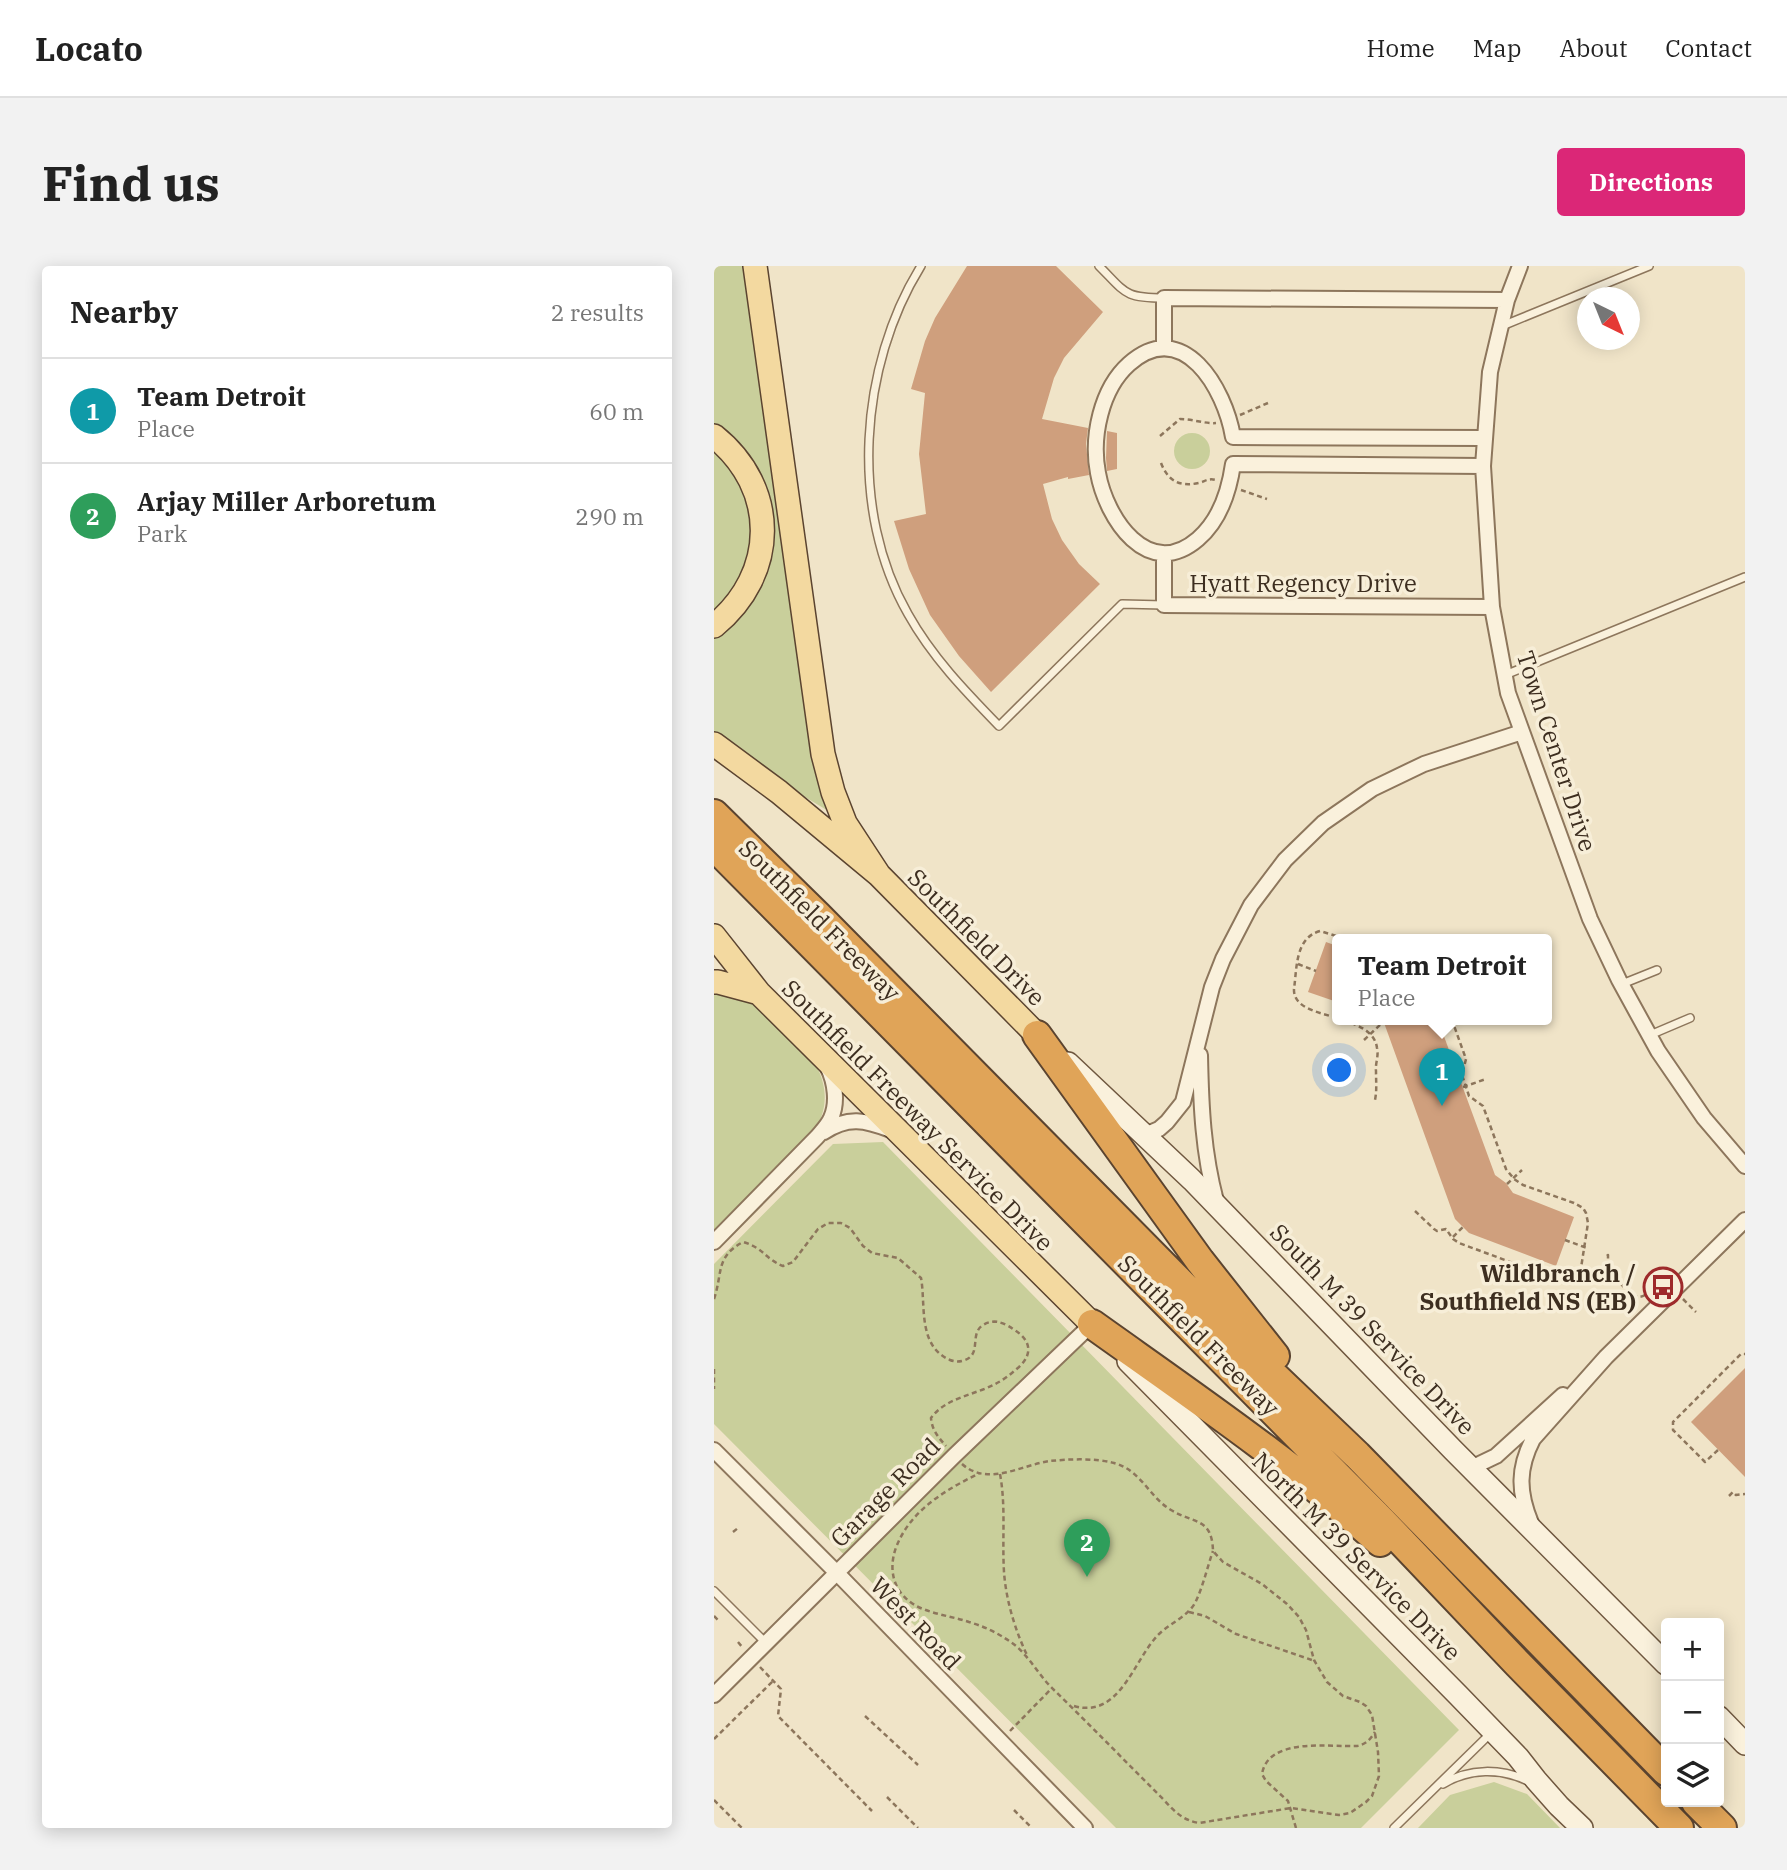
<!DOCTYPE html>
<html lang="en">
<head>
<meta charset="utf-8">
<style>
  body { margin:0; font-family:"IBM Plex Serif",serif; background:#f2f2f2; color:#222 }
  .controls { position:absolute; right:21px; bottom:21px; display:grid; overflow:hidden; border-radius:7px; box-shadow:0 4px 18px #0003 }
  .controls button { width:63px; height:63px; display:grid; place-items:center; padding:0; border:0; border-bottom:2px solid #e0e0e0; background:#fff; color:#222; font:35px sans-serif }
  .compass { position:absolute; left:863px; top:21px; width:63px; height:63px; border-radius:50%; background:#fff; box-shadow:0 4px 18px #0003; rotate:137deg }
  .you { position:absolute; left:626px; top:805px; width:24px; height:24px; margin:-18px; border:5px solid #fff; border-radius:50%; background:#1a73e8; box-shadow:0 0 0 10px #1a73e833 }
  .badge { display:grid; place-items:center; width:46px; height:46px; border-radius:50%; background:#db2777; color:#fff; font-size:23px; font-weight:700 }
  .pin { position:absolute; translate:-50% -58px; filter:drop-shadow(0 2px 4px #0008) }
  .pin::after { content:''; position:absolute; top:37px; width:24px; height:21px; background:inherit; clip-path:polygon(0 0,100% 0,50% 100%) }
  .popup { position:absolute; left:618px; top:668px; width:220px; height:91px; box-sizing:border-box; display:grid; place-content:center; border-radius:7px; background:#fff; filter:drop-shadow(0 2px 5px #0005); font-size:23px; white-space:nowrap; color:#767676 }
  .popup b { font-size:26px; color:#222 }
  .popup::after { content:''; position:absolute; left:50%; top:100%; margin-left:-14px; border:14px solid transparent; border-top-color:#fff }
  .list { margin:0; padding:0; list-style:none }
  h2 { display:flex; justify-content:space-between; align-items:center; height:91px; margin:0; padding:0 28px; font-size:30px }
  h2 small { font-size:23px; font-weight:400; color:#767676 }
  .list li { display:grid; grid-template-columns:46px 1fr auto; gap:21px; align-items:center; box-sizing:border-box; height:105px; padding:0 28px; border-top:2px solid #e0e0e0 }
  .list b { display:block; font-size:26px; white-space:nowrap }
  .list p { margin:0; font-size:23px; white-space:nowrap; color:#767676 }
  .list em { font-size:23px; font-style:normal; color:#767676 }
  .icon { flex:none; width:38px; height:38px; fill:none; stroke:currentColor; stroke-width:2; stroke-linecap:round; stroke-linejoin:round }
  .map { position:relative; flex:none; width:1031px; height:1562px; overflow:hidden; border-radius:7px }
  header { display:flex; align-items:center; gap:42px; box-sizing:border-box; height:98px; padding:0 35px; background:#fff; border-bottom:2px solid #e0e0e0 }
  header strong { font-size:33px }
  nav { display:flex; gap:38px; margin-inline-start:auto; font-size:24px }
  .intro { display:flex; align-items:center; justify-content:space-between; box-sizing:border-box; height:168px; padding:0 42px }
  h1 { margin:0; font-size:49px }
  .button { padding:18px 32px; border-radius:7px; background:#db2777; color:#fff; font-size:24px; font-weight:700 }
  main { display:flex; gap:42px; padding:0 42px }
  aside { flex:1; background:#fff; border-radius:7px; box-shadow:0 4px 18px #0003 }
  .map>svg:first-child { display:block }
  .green { fill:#c9cf9b }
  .building { fill:#cf9f7d }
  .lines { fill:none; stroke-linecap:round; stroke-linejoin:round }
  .lane-casing { stroke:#8d765c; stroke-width:10 }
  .street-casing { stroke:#8d765c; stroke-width:18 }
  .secondary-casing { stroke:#6f573f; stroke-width:24 }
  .primary-casing { stroke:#5b4430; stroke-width:26 }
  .highway-casing { stroke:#5b4430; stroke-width:32 }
  .path { stroke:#8d765c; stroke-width:2.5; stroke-dasharray:5 3.5; stroke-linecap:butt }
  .lane { stroke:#faf1dc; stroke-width:7 }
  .street { stroke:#faf1dc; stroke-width:14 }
  .secondary { stroke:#faf1dc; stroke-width:21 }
  .primary { stroke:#f3d9a0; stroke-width:23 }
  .highway { stroke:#e0a458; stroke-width:28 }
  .labels { text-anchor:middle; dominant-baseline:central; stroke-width:7; stroke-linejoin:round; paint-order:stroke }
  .street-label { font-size:24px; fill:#3d2e20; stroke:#f7eed8 }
  .poi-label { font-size:24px; font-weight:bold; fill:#3d2e20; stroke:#f7eed8; text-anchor:end }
</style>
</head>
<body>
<header>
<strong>Locato</strong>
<nav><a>Home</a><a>Map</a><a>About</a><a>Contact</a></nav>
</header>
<div class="intro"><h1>Find us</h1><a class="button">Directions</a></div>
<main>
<aside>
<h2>Nearby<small>2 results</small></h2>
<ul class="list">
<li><span class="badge" style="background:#0f9aa8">1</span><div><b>Team Detroit</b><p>Place</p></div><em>60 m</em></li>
<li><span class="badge" style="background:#2e9e5b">2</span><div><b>Arjay Miller Arboretum</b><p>Park</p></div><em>290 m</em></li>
</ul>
</aside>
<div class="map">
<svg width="1031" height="1562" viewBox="0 0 1031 1562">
  <rect width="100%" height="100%" fill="#f0e4c8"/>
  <path class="green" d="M0 0H36L116 546 46 504 0 470V370L55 281 0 162Z
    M460 185a18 18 0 1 1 36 0a18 18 0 1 1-36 0Z
    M0 185 15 199 31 223 38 246 36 298 0 350Z
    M0 725 38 733 99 794C115 820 115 845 97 870L0 966Z
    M169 876 745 1464 647 1562H402L0 1158V998L119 878Z
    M780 1516 813 1528 846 1562H704L736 1529Z"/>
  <path class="building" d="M253 0H342L389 46 350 92 340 112 328 153 374 162 372 178 375 209 354 213V211L329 218 338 253 348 274 365 298 386 318 277 426 245 390 216 349 195 303 180 255 212 248 205 188 211 127 197 123 211 75 221 52Z
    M393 165 403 167V203L393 205 392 192Z
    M612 676 623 680V736L594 726Z
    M669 754H724L781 909 792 917 799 927 860 951 842 1000 755 967 741 953Z
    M1031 1102V1211L977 1156Z"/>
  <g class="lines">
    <defs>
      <path id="lane" d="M207 0C145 100 135 245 194 348 218 391 251 425 285 460L408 338 450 339
        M385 0C412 27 410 32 450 32
        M788 60 935 0
        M791 409 1031 311
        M908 718 943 704
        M936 769 976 752
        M0 1325 52 1377
        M729 1518C755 1502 787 1502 814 1515
        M680 1562 778 1466"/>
      <path id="street" d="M806 0 793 34 776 106 769 200 778 341 794 427 876 653 905 714 944 785 990 852 1031 900
        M450 81V32L793 34
        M769 200 519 198C515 226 506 254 484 273 434 316 392 252 384 207 377 171 387 123 415 98 469 50 511 123 519 171L770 172
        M450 288V339L778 341
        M486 789C487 840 489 886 502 935
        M110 866C134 850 151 854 177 864
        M431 869 445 863 453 856 469 836 498 721 509 693 537 639 571 594 609 557 658 523 710 498 808 466
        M0 976 103 871C108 865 114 859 117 852 124 837 121 816 114 802
        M0 1184 123 1307 371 1562
        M757 1202 782 1190 849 1129
        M817 1257C804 1226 804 1202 819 1173L892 1091 1031 954
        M0 1429 240 1190 378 1058"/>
      <path id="secondary" d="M354 797 478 914 739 1184 952 1398
        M414 1095 744 1429 804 1491 822 1514 845 1540 868 1562
        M1005 1451 1031 1478"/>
      <path id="primary" d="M41 0 109 488 119 526 131 557 165 609
        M0 170C65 222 64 308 0 360
        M0 478 65 526 165 609 323 769
        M0 670 45 727 378 1058
        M0 716H4L45 727"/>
      <path id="highway" d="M0 548 104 650 533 1084 643 1189 952 1505
        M0 580 668 1255 804 1398 965 1562
        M323 769 486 995 561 1090
        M378 1058C476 1128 576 1196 666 1276
        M982 1536 1008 1562"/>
    </defs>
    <use href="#lane" class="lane-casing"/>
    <use href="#street" class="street-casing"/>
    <use href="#secondary" class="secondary-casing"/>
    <use href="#primary" class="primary-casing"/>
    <use href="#highway" class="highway-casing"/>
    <path class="path" d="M526 149 554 137
      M446 170 466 153C478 153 492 158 502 157
      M447 197C454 215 465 221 485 217 492 215 494 212 502 214
      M527 224 553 233
      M584 698 602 705
      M623 752C608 747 579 743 580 723 583 702 581 672 606 665L635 674
      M629 754C643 759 661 765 663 782 665 790 661 798 662 805 662 816 663 824 661 834
      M650 774 667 758
      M749 821 772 813
      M793 918 808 904
      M701 945 720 963 723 965 732 963 739 973 745 977 845 1014 858 1012 867 1002 874 957 872 947 869 942 860 937 809 919 800 913 792 903 769 840 755 830 748 809 752 793 738 754
      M739 971 749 961
      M851 974 873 982
      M893 990 894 989V1002L896 1006
      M906 1017C927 1040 928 1031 948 1015
      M0 1033C9 1007 1 991 29 976 50 982 51 993 69 1000L79 996 104 963 114 957H127L136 962 149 980 158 987 184 992 207 1012C212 1038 203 1080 236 1094 241 1096 246 1096 251 1094 268 1088 255 1068 269 1059 274 1056 279 1055 284 1056 289 1057 295 1060 299 1063 316 1073 320 1087 305 1101 298 1107 291 1113 283 1117 262 1129 232 1131 217 1152 218 1164 224 1171 232 1180
      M969 1033 982 1046
      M0 1103V1123
      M1004 1184 991 1196 959 1164V1156L1027 1088H1031
      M248 1198C274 1221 307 1199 336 1195 355 1193 381 1192 400 1197 427 1204 435 1231 457 1244 480 1258 498 1251 499 1285L509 1296 548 1318 573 1338 585 1351 592 1364 600 1394 613 1416 629 1430 646 1436 652 1440 658 1449 664 1486 665 1510 658 1530 652 1536 636 1547 625 1549 577 1542 485 1557C468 1554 460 1545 449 1533 413 1497 377 1460 340 1424 326 1411 317 1393 302 1380 288 1369 272 1361 255 1356 240 1351 224 1349 209 1343 181 1332 172 1306 183 1279 198 1243 233 1223 266 1207
      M286 1208C292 1240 288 1273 290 1306 292 1334 301 1364 313 1389
      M1015 1230 1019 1226 1022 1229 1031 1228
      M19 1266 24 1262
      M475 1346 491 1350 522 1368 598 1394
      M0 1350 5 1355
      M24 1376 29 1382
      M46 1401 67 1423 64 1450 158 1545
      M360 1440C406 1453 419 1395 444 1369 456 1357 473 1351 481 1337 489 1321 493 1302 499 1285
      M151 1450 204 1499
      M296 1465 338 1422
      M0 1473 59 1415
      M173 1531 204 1562
      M0 1534 28 1562
      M300 1544 318 1562
      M582 1562 574 1535 552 1515 548 1508C554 1471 615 1481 643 1480 652 1478 656 1474 661 1466"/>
    <use href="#lane" class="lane"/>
    <use href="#street" class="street"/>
    <use href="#secondary" class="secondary"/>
    <use href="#primary" class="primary"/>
    <use href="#highway" class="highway"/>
  </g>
  <defs>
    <symbol id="bus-ring" viewBox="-11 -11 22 22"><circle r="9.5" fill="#f7eed8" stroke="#9e2a2b" stroke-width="1.5"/><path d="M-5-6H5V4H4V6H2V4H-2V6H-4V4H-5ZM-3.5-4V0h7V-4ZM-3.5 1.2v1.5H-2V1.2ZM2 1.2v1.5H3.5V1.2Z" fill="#9e2a2b"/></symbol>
  </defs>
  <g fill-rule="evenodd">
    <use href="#bus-ring" x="927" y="999" width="44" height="44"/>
  </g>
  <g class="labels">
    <g class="street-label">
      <text x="589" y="317">Hyatt Regency Drive</text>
      <text transform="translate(843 485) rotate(72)">Town Center Drive</text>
      <text transform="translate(106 654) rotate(45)">Southfield Freeway</text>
      <text transform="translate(263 671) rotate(45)">Southfield Drive</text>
      <text transform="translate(204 849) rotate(45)">Southfield Freeway Service Drive</text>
      <text transform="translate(659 1063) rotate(46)">South M 39 Service Drive</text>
      <text transform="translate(485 1069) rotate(45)">Southfield Freeway</text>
      <text transform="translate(171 1226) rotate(-45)">Garage Road</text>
      <text transform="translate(643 1290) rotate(45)">North M 39 Service Drive</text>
      <text transform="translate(202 1357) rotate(46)">West Road</text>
    </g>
    <g class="poi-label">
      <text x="922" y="1007">Wildbranch /<tspan x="922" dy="28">Southfield NS (EB)</tspan></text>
    </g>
  </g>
</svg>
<div class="controls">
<button>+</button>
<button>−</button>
<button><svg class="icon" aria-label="layers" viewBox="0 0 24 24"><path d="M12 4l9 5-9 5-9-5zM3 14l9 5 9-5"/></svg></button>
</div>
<svg class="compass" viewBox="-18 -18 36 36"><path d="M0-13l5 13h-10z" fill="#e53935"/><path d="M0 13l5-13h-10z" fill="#767676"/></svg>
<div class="you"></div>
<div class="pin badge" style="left:728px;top:840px;background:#0f9aa8">1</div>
<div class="popup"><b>Team Detroit</b>Place</div>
<div class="pin badge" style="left:373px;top:1311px;background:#2e9e5b">2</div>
</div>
</main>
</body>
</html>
